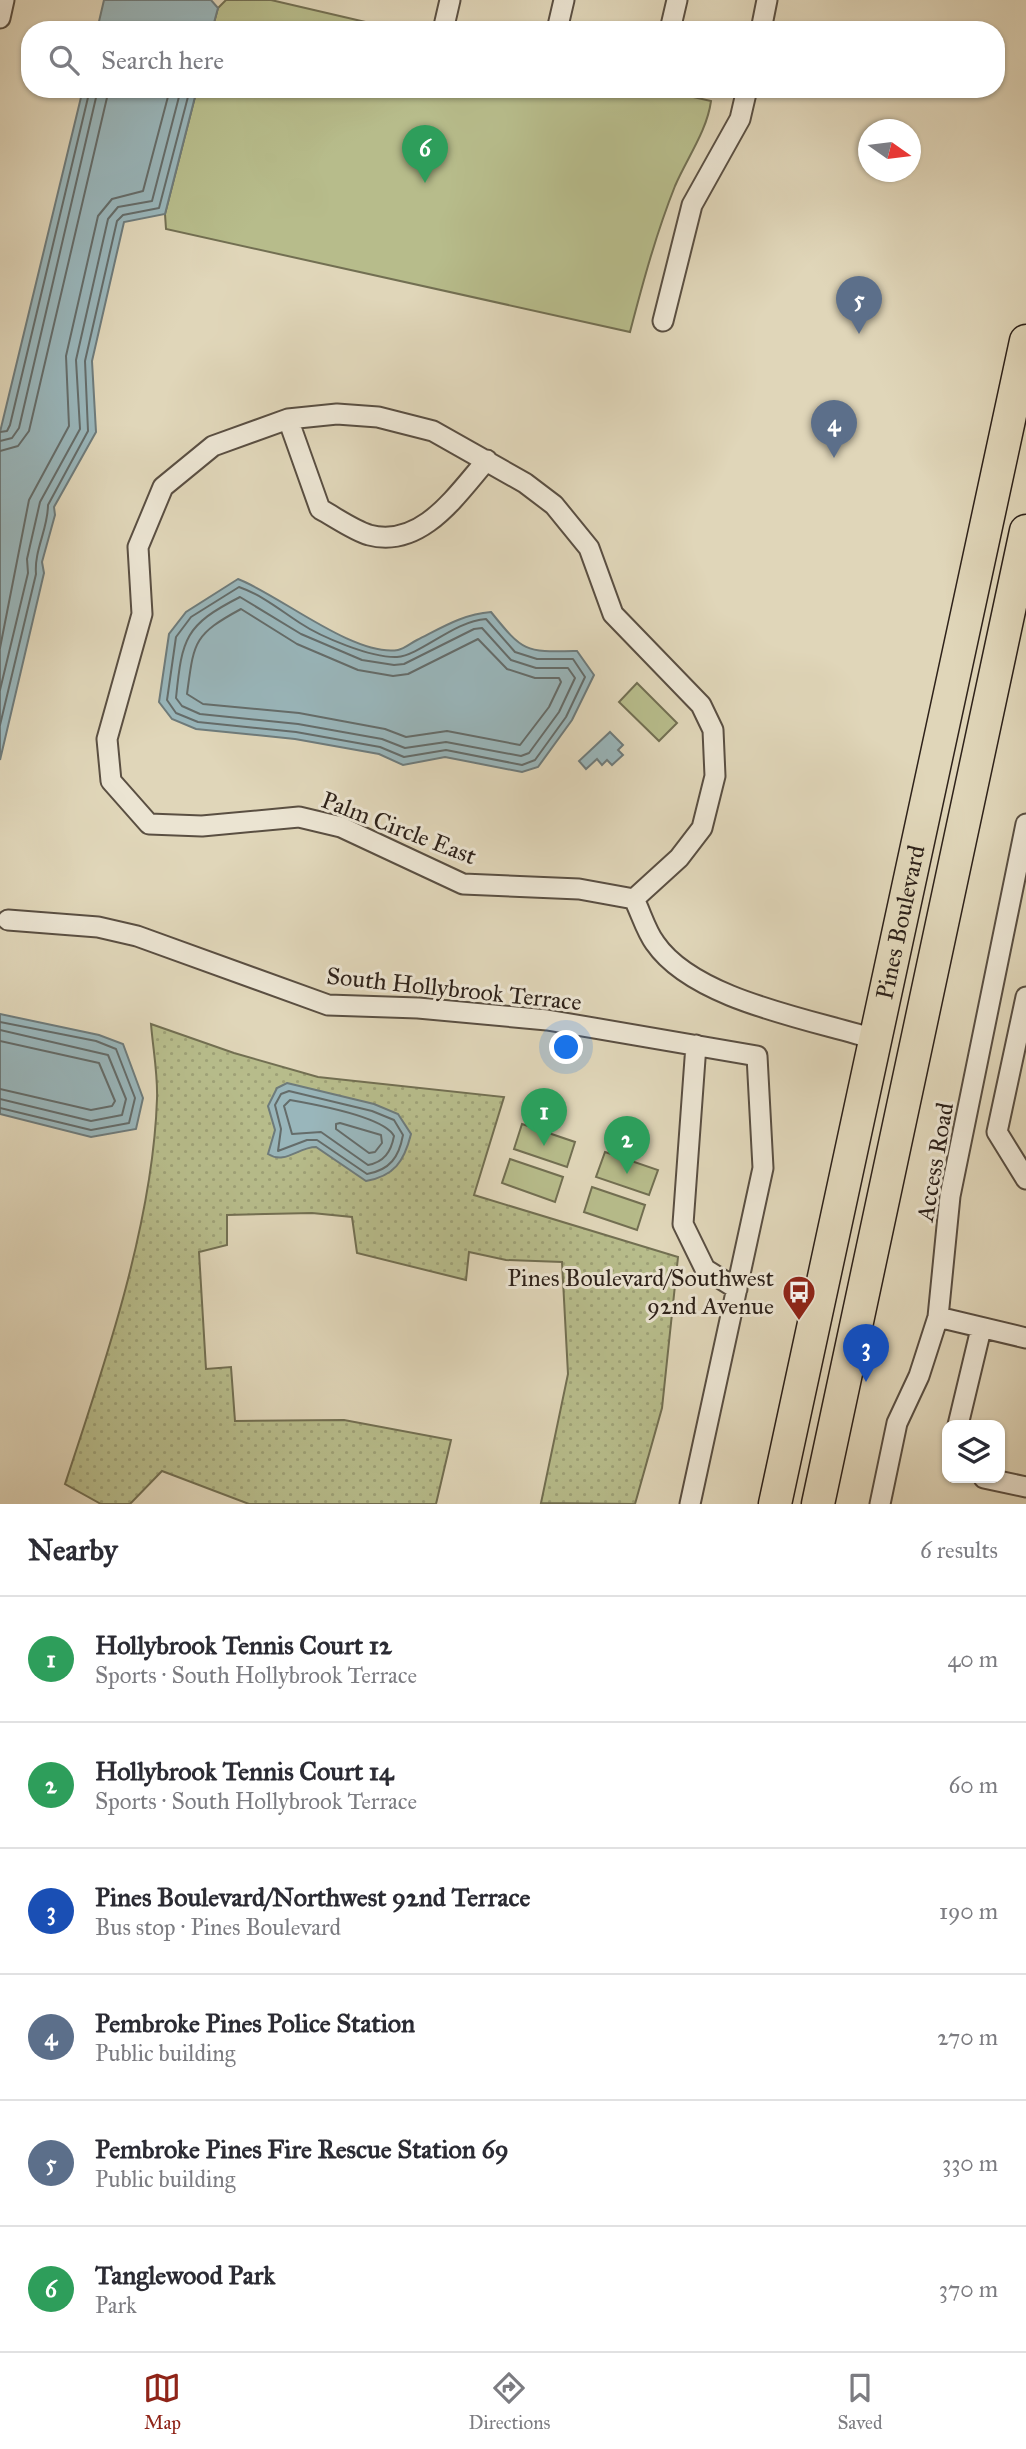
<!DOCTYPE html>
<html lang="en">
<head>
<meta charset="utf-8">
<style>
  body { margin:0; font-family:"IM FELL Great Primer",serif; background:#f2f2f3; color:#2b2b33 }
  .controls { position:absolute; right:21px; bottom:21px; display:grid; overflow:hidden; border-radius:14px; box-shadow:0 2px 5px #0004 }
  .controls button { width:63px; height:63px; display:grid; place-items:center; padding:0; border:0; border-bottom:2px solid #e1e1e2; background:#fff; color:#2b2b33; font:35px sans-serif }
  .compass { position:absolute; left:858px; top:119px; width:63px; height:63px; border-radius:50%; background:#fff; box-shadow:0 2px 5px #0004; rotate:104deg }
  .you { position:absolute; left:567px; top:1048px; width:24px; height:24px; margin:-18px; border:5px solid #fff; border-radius:50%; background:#1a73e8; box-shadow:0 0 0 10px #1a73e833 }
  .badge { display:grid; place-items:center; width:46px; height:46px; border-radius:50%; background:#8f2418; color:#fff; font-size:23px; font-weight:700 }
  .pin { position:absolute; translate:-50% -58px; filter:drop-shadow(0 2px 4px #0008) }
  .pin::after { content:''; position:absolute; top:37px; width:24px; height:21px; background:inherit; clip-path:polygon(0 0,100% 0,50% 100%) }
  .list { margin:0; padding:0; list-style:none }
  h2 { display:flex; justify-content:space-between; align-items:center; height:91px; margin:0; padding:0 28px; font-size:30px }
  h2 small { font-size:23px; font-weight:400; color:#7c7c81 }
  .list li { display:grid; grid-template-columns:46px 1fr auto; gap:21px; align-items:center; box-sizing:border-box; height:126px; padding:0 28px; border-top:2px solid #e1e1e2 }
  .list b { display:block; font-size:26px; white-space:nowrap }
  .list p { margin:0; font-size:23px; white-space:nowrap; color:#7c7c81 }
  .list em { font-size:23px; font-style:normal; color:#7c7c81 }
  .icon { flex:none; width:38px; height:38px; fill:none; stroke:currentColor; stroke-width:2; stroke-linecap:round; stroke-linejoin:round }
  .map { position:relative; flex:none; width:1026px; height:1504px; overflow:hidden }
  .search { position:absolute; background:#fff; box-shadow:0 2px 5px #0004; left:21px; right:21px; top:21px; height:77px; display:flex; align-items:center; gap:18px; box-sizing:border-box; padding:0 24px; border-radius:28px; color:#7c7c81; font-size:26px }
  .sheet { height:847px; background:#fff }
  nav { display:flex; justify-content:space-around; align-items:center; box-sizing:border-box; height:98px; border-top:2px solid #e1e1e2; background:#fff; font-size:19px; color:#7c7c81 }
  nav a { display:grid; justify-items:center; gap:4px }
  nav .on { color:#8f2418 }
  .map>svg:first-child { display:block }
  .grass { fill:url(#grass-dots); stroke:#726f52; stroke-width:2 }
  .park { fill:#b7bc8b; stroke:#726f52; stroke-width:2 }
  .water { fill:#99b6bb; stroke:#6e7b7b; stroke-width:2 }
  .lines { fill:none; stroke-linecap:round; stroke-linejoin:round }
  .shore { stroke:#646c6a; stroke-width:2 }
  .minor-casing { stroke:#5a4f42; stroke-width:23 }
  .trunk-casing { stroke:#2e221a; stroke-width:35 }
  .minor { stroke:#ebe4d2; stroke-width:19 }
  .trunk { stroke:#e0d6b9; stroke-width:32 }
  .labels { text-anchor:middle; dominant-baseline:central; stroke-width:6; stroke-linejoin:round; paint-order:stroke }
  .street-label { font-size:24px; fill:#2e221a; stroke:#ebe4d2 }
  .poi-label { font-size:24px; fill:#2e221a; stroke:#ebe4d2; text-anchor:end }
</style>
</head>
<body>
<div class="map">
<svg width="1026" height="1504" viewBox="0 0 1026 1504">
  <defs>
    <pattern id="grass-dots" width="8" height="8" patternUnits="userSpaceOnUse" patternTransform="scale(1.75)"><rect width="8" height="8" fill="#b7bc8b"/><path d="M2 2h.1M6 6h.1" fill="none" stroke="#9ea177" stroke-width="1.8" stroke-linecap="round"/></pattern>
  </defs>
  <rect width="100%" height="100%" fill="#e0d6b9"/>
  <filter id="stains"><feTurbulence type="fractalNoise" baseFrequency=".00286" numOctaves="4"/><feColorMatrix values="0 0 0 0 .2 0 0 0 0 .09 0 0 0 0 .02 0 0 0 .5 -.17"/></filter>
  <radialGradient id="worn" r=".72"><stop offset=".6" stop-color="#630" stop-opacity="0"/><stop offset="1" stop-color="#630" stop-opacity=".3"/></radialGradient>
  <path class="grass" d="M151 1024 234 1053 318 1077 504 1097 474 1195 678 1257 662 1408 635 1504 541 1503 568 1374 562 1262 506 1260 469 1252 466 1280 357 1253 352 1217 312 1213 227 1215V1245L199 1252 206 1369 231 1367 235 1421 344 1420 451 1440 436 1504H249L162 1471 130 1504H101L65 1484C104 1367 153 1223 157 1099 158 1075 153 1049 151 1024Z"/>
  <path class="park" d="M226 0H271L400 30H212L218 8Z
    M197 89H658L711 101C707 131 687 158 675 186 656 234 643 282 630 332L166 229 165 214Z
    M637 683 677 723 659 741 619 702Z
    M522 1124 575 1142 567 1167 514 1149Z
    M605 1152 658 1170 649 1195 596 1177Z
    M510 1159 563 1177 555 1202 502 1183Z
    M592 1187 645 1205 637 1230 584 1212Z"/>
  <path class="water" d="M104 0H211L218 8 212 30H97Z
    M83 89H197L165 214 124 222 92 361 96 432 54 507 55 515 42 562 44 573 0 760V432Z
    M238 579C278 594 354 657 398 650 404 649 411 643 417 640 441 628 463 614 491 612 524 653 525 652 577 651L594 675 572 720 538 767 522 772 445 757 403 765 379 754 295 739 196 729 172 719 159 702 169 634 186 612Z
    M610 732 623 745 618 750 623 755 612 765 607 760 602 765 597 759 586 769 579 761Z
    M0 1014 99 1035 123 1044 143 1098 136 1129 91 1137 0 1114Z
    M287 1083 374 1104 398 1114 411 1134C404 1162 394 1176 366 1181L316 1147C298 1147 285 1165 268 1154L275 1130 268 1106 277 1088Z"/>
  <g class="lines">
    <path class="shore" d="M0 432 7 431 10 425 90 89
      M0 441 12 438 19 428 98 89
      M0 451 18 446 29 431 109 89
      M239 587C262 595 280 610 300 623 321 637 371 658 397 657 421 655 454 621 486 619L515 652 537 659H573L585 677 566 717 535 760 522 765 446 750 404 757 380 747 296 732 198 722 176 713 167 700 176 637 191 617Z
      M240 597 301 634 362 660 394 665 404 664 474 629 482 628 511 660 536 668H568L575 678 559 712 529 753 521 756 446 742 405 748 382 739 298 724 200 714 182 706 176 698C182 638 185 625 240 597Z
      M241 609 297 644 358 670 393 676 408 674 478 639 507 669 535 678H559L561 682 549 707 520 745 447 731 406 737 385 729 299 713 203 704 187 694C194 642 193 635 241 609Z
      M0 648 29 500 69 426 66 356 98 216 112 199 143 191 170 89
      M0 690 28 573 27 559 40 502 80 429 76 360 108 219 118 207 152 201 181 89
      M0 725 36 574C34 550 48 529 48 505L88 431 85 361 117 221 123 215 159 208 190 89
      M0 1022 96 1041 116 1049 135 1098 129 1123 91 1130 0 1108
      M0 1030 108 1055 126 1099 122 1115 91 1121 0 1099
      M0 1041 99 1063 115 1101 112 1106 91 1110 0 1089
      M289 1091 372 1111 394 1120 403 1135C399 1157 390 1170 367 1174L317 1140H307L278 1151 281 1129 275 1105 281 1094Z
      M290 1100C313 1104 384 1117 394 1136 391 1152 384 1162 368 1165L321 1132 292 1134 284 1106Z
      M340 1123 381 1135 382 1143 375 1152 369 1153 336 1129V1124Z"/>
    <defs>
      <path id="minor" d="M0 18 4 0
        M444 26 450 0
        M557 30 564 0
        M670 30 677 0
        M761 30 767 0
        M663 321 692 205 740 119 747 89
        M288 419 320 509C335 517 353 530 369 535 422 549 457 494 487 460
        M634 899 679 858 702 828 715 776 713 730 701 705 613 614 589 548 554 505 525 483 433 431 378 417 337 414 288 419 213 446 163 487 138 547 142 614 107 739 111 781 149 824 202 826 299 817 341 827 463 884 579 889 634 899C641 913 646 931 655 943 694 1000 810 1019 874 1039
        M8 920 98 927 137 936 328 1005 418 1008 547 1020 757 1056 763 1168 690 1504
        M1026 997 997 1132 1026 1179
        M696 1045 683 1224 705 1269 737 1289
        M938 1317 1026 1338
        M958 1425 981 1329
        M984 1478 1026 1487
        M880 1504 897 1423 919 1376 938 1317 950 1196 1026 824"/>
      <g id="trunk">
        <path id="s1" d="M775 1504 1026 341"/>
        <path d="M818 1504 1026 531"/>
      </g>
    </defs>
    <use href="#minor" class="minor-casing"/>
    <use href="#trunk" class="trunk-casing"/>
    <use href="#minor" class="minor"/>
    <use href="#trunk" class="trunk"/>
  </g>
  <defs>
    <symbol id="bus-pin" viewBox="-11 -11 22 30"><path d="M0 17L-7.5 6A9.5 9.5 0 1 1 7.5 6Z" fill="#8f2418" stroke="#ebe4d2"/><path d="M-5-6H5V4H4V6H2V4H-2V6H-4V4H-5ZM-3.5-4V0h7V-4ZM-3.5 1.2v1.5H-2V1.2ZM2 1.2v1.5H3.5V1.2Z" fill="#fff"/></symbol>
  </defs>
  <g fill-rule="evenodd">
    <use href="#bus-pin" x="780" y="1273" width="38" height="52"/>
  </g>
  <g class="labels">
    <g class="street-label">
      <text transform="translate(399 828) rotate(21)">Palm Circle East</text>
      <text stroke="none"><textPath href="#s1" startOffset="595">Pines Boulevard</textPath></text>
      <text transform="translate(454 989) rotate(6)">South Hollybrook Terrace</text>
      <text transform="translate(935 1162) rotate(-80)">Access Road</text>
    </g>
    <g class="poi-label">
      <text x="774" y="1278">Pines Boulevard/Southwest<tspan x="774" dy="28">92nd Avenue</tspan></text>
    </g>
  </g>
  <rect width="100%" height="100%" filter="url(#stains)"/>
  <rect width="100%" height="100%" fill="url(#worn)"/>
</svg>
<div class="controls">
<button><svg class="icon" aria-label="layers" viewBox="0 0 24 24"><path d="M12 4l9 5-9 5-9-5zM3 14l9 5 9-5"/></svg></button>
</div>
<svg class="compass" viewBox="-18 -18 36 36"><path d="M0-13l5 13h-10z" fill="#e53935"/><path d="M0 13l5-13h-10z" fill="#7c7c81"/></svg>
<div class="you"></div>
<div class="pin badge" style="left:544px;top:1146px;background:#2e9e5b">1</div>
<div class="pin badge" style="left:627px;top:1174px;background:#2e9e5b">2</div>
<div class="pin badge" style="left:866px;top:1382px;background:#1a4fb4">3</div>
<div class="pin badge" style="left:834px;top:458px;background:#5c6f8a">4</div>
<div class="pin badge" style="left:859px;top:334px;background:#5c6f8a">5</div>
<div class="pin badge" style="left:425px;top:183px;background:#2e9e5b">6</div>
<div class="search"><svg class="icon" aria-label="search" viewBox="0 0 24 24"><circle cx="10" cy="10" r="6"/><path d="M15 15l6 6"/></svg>Search here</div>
</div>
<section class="sheet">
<h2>Nearby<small>6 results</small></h2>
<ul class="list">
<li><span class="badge" style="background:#2e9e5b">1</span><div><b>Hollybrook Tennis Court 12</b><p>Sports · South Hollybrook Terrace</p></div><em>40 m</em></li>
<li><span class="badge" style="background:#2e9e5b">2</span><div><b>Hollybrook Tennis Court 14</b><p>Sports · South Hollybrook Terrace</p></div><em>60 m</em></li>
<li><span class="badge" style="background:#1a4fb4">3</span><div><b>Pines Boulevard/Northwest 92nd Terrace</b><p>Bus stop · Pines Boulevard</p></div><em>190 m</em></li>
<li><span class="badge" style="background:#5c6f8a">4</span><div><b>Pembroke Pines Police Station</b><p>Public building</p></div><em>270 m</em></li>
<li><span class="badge" style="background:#5c6f8a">5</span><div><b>Pembroke Pines Fire Rescue Station 69</b><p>Public building</p></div><em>330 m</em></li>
<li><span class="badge" style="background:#2e9e5b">6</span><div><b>Tanglewood Park</b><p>Park</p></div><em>370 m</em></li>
</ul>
</section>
<nav>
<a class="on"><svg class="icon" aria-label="map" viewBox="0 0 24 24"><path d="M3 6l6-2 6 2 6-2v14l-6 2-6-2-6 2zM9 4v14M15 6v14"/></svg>Map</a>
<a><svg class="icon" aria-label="directions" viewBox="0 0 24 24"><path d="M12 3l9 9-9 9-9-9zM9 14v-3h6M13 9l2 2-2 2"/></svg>Directions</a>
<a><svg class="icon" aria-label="saved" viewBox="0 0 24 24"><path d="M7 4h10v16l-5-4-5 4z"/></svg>Saved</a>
</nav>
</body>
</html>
